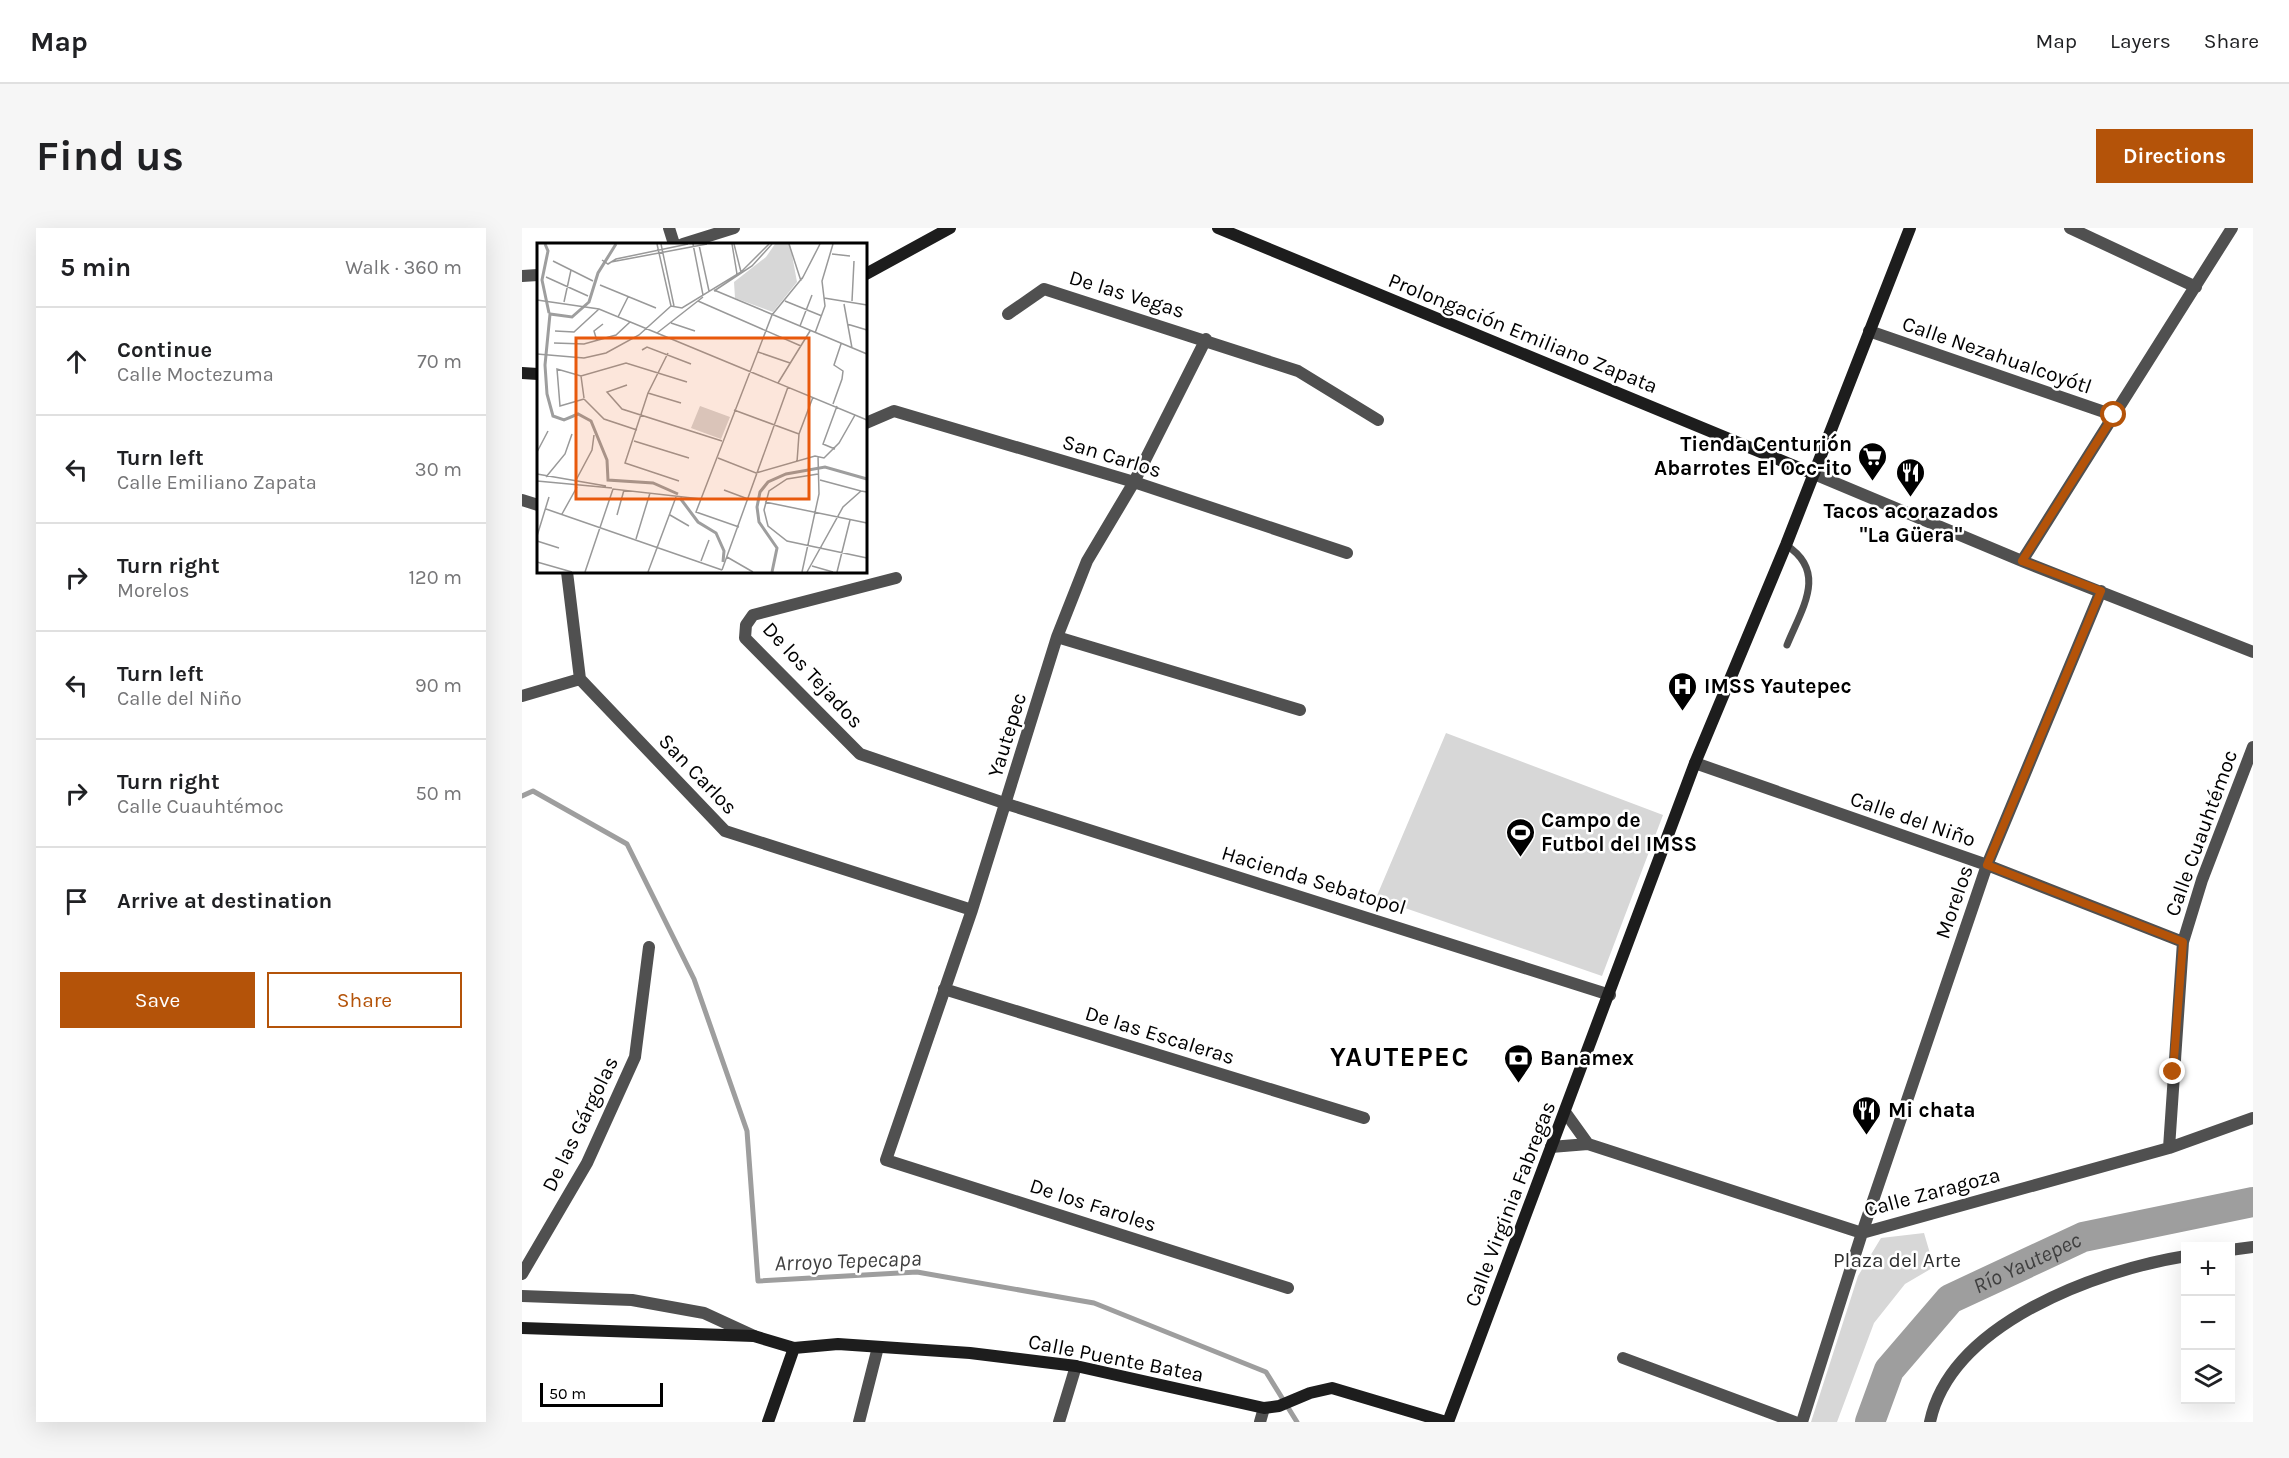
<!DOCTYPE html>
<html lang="en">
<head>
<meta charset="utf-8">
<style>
  body { margin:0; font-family:Karla,sans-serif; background:#f6f6f6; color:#202124 }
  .controls { position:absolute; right:18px; bottom:18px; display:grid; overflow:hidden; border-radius:0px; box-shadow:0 6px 24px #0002 }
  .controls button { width:54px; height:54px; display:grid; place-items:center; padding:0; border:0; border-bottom:2px solid #e0e0e0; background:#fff; color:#202124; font:30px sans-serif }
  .scale { position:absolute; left:18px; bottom:15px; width:123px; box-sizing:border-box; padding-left:6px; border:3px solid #000; border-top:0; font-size:16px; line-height:21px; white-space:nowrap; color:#000; -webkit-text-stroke:4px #fff; paint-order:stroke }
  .stop { position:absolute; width:18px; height:18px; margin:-14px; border:4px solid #b45309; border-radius:50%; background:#fff }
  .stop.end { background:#b45309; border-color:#fff; box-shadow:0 2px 6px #0008 }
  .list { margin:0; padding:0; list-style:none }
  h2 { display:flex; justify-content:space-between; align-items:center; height:78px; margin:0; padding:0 24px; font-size:26px }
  h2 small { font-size:20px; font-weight:400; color:#757577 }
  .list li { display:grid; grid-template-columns:39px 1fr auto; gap:18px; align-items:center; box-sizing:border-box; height:108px; padding:0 24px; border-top:2px solid #e0e0e0 }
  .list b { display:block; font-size:22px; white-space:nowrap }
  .list p { margin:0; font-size:20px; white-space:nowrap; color:#757577 }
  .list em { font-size:20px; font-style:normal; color:#757577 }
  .actions { display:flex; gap:12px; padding:18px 24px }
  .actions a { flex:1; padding:14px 0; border:2px solid #b45309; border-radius:0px; text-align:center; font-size:21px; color:#b45309 }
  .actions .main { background:#b45309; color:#fff }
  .icon { flex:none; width:33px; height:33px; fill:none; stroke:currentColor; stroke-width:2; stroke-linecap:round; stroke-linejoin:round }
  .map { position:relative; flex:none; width:1731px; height:1194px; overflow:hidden; border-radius:0px }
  header { display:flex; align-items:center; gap:36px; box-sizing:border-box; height:84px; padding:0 30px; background:#fff; border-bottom:2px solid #e0e0e0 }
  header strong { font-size:28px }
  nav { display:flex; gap:33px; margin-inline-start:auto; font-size:21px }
  .intro { display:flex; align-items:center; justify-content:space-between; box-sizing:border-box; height:144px; padding:0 36px }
  h1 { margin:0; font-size:42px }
  .button { padding:15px 27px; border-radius:0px; background:#b45309; color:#fff; font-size:21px; font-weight:700 }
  main { display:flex; gap:36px; padding:0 36px }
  aside { flex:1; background:#fff; border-radius:0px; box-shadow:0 6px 24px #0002 }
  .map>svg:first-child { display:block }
  .green { fill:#d7d7d7 }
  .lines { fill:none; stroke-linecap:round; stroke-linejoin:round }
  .stream { stroke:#9e9e9e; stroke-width:5 }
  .river { stroke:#9e9e9e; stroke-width:30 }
  .lane { stroke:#505050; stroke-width:7 }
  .street { stroke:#505050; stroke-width:12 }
  .secondary { stroke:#1d1d1d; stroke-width:12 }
  .route { stroke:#b45309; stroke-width:8 }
  .labels { text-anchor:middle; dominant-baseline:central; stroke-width:5; stroke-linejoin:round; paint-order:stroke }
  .street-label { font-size:21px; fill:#000; stroke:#fff }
  .poi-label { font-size:21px; font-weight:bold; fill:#000; stroke:#fff; text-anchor:start }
  .park-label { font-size:21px; fill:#2e2e2e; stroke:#fff }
  .water-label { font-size:22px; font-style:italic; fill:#3f3f3f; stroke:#fff }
  .district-label { font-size:27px; font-weight:bold; letter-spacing:1.5px; fill:#000; stroke:#fff }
  .inset-river { fill:none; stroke:#9e9e9e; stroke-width:3 }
  .inset-road { fill:none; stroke:#999; stroke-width:1.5 }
  .view { fill:#e8590c; fill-opacity:0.15; stroke:#e8590c; stroke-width:3 }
  .inset-edge { fill:none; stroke:#000; stroke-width:3 }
</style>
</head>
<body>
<header>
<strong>Map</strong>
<nav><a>Map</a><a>Layers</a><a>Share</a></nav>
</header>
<div class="intro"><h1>Find us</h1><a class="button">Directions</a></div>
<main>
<aside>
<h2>5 min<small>Walk · 360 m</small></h2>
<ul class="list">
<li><svg class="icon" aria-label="ahead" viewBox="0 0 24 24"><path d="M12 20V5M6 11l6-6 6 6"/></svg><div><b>Continue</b><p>Calle Moctezuma</p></div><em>70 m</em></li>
<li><svg class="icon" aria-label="left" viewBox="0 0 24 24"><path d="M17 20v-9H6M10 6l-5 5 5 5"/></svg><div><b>Turn left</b><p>Calle Emiliano Zapata</p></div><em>30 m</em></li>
<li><svg class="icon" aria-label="right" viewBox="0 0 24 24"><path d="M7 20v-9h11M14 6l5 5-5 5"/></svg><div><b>Turn right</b><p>Morelos</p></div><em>120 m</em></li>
<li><svg class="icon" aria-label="left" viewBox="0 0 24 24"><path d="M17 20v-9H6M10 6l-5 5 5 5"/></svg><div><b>Turn left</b><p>Calle del Niño</p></div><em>90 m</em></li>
<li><svg class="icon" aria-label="right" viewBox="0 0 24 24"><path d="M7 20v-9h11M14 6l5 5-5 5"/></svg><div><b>Turn right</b><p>Calle Cuauhtémoc</p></div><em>50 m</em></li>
<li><svg class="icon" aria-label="arrive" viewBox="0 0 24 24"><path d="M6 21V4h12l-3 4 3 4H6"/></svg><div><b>Arrive at destination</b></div></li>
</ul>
<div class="actions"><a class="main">Save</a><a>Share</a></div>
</aside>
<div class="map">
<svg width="1731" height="1194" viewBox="0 0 1731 1194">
  <rect width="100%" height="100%" fill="#fff"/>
  <path class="green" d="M924 505 1141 587 1080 748 854 670Z
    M1402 1005 1412 1039 1383 1056 1352 1095 1315 1194H1289L1336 1048 1359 1010Z"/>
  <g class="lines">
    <path class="stream" d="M0 568 11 563 105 616 172 751 225 903 236 1053 395 1044 572 1075 744 1144 775 1194"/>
    <path class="river" id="s1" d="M1348 1194 1367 1142 1428 1071 1561 1009 1731 974"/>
    <path class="lane" d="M1264 317C1306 344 1280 380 1265 417"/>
    <path class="street" d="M147 0 152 16
      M1548 0 1674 59
      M161 16 212 0
      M0 48 16 47
      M486 86 522 61 776 143 856 192
      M1347 103 1591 187
      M684 111 612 254 565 333 535 409 450 682 364 932 766 1060
      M344 195 372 183 612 254 825 325
      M1292 246 1500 333 1731 424
      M0 272 16 277
      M1500 333 1710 0
      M45 344 58 451
      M374 350 231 387 224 397 223 410 338 526 485 576 1088 767
      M535 409 778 482
      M58 451 203 603 450 682
      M0 468 58 451
      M1173 535 1465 637 1661 714
      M422 761 842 890
      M1043 884 1066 916 1340 1005 1647 920 1731 890
      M1029 919 1066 916
      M1647 920 1661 714 1680 652 1731 519
      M1708 1022 1731 1019
      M0 1046 65 935 113 829 127 719
      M0 1068 110 1072 182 1085 232 1108
      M1101 1130 1273 1194
      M337 1194 356 1119
      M537 1194 554 1138
      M738 1194 742 1180
      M1280 1194 1340 1005 1465 637 1579 363
      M1408 1194C1429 1095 1576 1042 1664 1028"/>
    <path class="secondary" d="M696 0 1292 246
      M344 46 428 0
      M0 145 16 146
      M0 1100 232 1108 272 1120
      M246 1194 272 1120 316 1116 448 1125 554 1138 742 1180 757 1178 788 1165 810 1160 924 1194
      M926 1194 1173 535 1264 317 1388 0"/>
  </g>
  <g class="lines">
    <path class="route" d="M1592 187 1500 333 1579 363 1465 637 1661 714 1651 844"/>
  </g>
  <defs>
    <symbol id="supermarket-pin" viewBox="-11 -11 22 30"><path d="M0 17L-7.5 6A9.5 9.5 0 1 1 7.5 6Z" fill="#000" stroke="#fff"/><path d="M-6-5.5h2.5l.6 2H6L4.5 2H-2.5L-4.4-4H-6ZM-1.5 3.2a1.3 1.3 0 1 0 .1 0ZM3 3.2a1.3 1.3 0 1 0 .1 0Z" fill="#fff"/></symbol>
    <symbol id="restaurant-pin" viewBox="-11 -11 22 30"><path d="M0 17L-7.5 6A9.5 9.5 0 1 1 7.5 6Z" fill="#000" stroke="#fff"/><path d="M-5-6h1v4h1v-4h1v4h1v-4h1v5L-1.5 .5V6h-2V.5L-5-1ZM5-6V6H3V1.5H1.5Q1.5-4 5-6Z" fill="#fff"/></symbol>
    <symbol id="hospital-pin" viewBox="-11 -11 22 30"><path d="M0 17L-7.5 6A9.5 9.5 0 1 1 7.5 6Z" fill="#000" stroke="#fff"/><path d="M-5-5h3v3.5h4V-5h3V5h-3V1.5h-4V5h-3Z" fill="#fff"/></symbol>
    <symbol id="stadium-pin" viewBox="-11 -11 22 30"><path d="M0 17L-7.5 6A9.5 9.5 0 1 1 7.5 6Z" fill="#000" stroke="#fff"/><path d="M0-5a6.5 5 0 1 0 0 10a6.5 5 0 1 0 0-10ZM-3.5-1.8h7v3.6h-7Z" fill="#fff"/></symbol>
    <symbol id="bank-pin" viewBox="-11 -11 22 30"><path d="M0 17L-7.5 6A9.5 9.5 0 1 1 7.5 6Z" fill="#000" stroke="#fff"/><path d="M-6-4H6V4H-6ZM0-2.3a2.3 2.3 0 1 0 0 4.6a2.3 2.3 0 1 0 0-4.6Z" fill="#fff"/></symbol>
  </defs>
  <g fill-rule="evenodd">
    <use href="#supermarket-pin" x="1334" y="212" width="33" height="45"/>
    <use href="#restaurant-pin" x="1372" y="228" width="33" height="45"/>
    <use href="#hospital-pin" x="1144" y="442" width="33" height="45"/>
    <use href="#stadium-pin" x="982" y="588" width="33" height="45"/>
    <use href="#bank-pin" x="980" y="814" width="33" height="45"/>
    <use href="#restaurant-pin" x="1328" y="866" width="33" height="45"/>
  </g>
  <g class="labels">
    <g class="street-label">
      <text transform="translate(605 66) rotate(17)">De las Vegas</text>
      <text transform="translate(1001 105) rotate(22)">Prolongación Emiliano Zapata</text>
      <text transform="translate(1475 127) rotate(19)">Calle Nezahualcoyótl</text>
      <text transform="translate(590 228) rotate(17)">San Carlos</text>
      <text transform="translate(291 447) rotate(47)">De los Tejados</text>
      <text transform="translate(485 507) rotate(-73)">Yautepec</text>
      <text transform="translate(176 546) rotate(46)">San Carlos</text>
      <text transform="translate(1391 591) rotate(19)">Calle del Niño</text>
      <text transform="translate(1679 605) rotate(-70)">Calle Cuauhtémoc</text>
      <text transform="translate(792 652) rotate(17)">Hacienda Sebatopol</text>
      <text transform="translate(1432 674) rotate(-71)">Morelos</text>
      <text transform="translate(638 807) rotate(17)">De las Escaleras</text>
      <text transform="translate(58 896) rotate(-64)">De las Gárgolas</text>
      <text transform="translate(1410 964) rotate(-15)">Calle Zaragoza</text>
      <text transform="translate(988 976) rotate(-69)">Calle Virginia Fabregas</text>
      <text transform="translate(571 977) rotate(18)">De los Faroles</text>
      <text transform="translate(594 1130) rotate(11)">Calle Puente Batea</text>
    </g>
    <g class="poi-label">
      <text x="1330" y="216" text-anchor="end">Tienda Centurión<tspan x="1330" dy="24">Abarrotes El Occ-ito</tspan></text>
      <text x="1389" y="283" text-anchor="middle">Tacos acorazados<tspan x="1389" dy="24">"La Güera"</tspan></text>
      <text x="1182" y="458">IMSS Yautepec</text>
      <text x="1019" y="592">Campo de<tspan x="1019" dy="24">Futbol del IMSS</tspan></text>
      <text x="1018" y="830">Banamex</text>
      <text x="1366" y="882">Mi chata</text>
    </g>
    <g class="park-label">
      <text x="1375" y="1032">Plaza del Arte</text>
    </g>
    <g class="water-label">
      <text transform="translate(326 1033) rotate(-2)">Arroyo Tepecapa</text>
      <text stroke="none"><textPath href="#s1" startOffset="234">Río Yautepec</textPath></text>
    </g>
    <g class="district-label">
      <text x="878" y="829">YAUTEPEC</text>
    </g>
  </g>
  <g transform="translate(15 15)">
    <rect width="330" height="330" fill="#fff"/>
    <path d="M238 1H253L260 39 236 69 198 55 197 39 229 14ZM163 163 193 174 184 196 154 185Z" fill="#d7d7d7"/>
    <path class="inset-river" d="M8 1 11 8 5 37 12 70M79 1 61 30 52 59 35 74 13 71 8 122 10 151 16 173 27 177 41 171 54 178 70 217 71 237 116 240 141 251M143 255 161 279 179 290 187 308 186 319M235 329 240 305 222 279 220 264 223 249 231 239 249 231 288 224 330 236"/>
    <path class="inset-road" d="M120 1 134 63M124 1 137 63M156 1 166 52M195 1 200 31M197 1 204 29M252 1 264 38M162 2 172 48M295 11 313 13M65 17 71 21 79 16 151 1M16 18 56 38M74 19 170 1M9 34 51 53M265 36 283 1M63 42 119 65M177 47 330 111M177 48 215 23 235 1M287 55 330 62M0 57 62 66 330 177M161 58 264 103M248 58 285 73M315 58 317 18M27 59 34 27M307 61 315 105M81 74 91 54M134 80 158 88M310 81 330 87M263 83 275 52M18 88 37 89 62 66M120 90 166 54M278 90 288 63 285 38 296 1M60 98 57 88 66 81M17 100 47 101 79 92 93 79M105 107 110 104 154 121M221 109 253 120M131 110 111 150 88 220 142 238M0 111 47 115 69 110 102 92 134 63 145 65 204 29 232 1M44 133 47 155M241 140 273 88M90 142 70 149 85 166 185 198M111 150 144 160M47 156 23 163 20 126 44 133 89 120 150 139M47 156 67 176 100 187M296 161 305 136 306 128 297 122 304 101M197 167 262 191M97 198 152 215M298 206 286 201 300 163M0 209 11 188M181 215 219 230 278 213 287 215 302 200 318 172M260 219 262 191 276 154M0 231 69 243M281 231 250 236 232 248 227 267 231 283 250 298 330 315M9 234 28 211 35 191M283 237 324 248M0 238 75 245M38 239 55 207 57 192M187 247 211 256M164 256 159 269 202 284M228 259 330 280M9 266 185 327M25 271 40 244M80 272 87 247M133 272 152 283M0 293 12 254M99 296 113 250M0 298 22 305M190 314 216 329M164 318 172 297M0 319 35 329M275 323 296 329M185 327 251 144M48 329 76 246 164 256 235 72 266 34M111 329 139 254M265 329 282 251 281 213M270 329 306 264 324 248 330 249M300 329 313 277"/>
    <path class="view" d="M39 95H272V256H39Z"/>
    <rect width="330" height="330" class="inset-edge"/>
  </g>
</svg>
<div class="controls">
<button>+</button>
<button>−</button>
<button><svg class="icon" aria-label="layers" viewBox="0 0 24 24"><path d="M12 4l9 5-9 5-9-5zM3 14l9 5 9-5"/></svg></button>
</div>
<div class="scale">50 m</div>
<div class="stop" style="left:1592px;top:187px"></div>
<div class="stop end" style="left:1651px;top:844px"></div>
</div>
</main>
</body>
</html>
